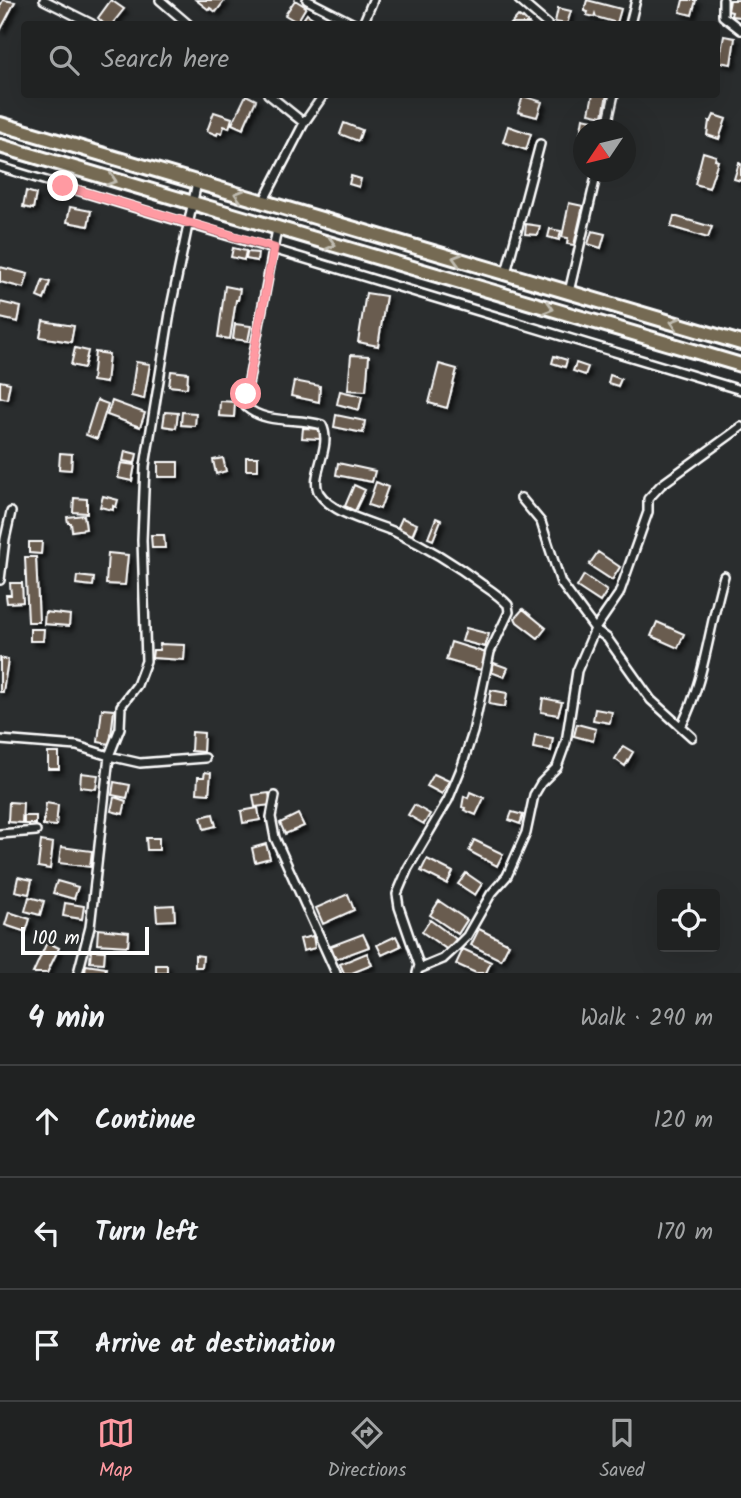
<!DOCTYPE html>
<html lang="en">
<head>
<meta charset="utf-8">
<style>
  body { margin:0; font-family:Kalam,sans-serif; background:#282a2a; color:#f1f3f6 }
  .controls { position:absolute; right:21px; bottom:21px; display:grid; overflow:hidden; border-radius:7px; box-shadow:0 7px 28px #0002 }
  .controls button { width:63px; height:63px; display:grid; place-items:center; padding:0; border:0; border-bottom:2px solid #3d3f40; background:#202222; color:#f1f3f6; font:35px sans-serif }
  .compass { position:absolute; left:573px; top:119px; width:63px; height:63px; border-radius:50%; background:#202222; box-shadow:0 7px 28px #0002; rotate:235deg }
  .scale { position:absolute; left:21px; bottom:18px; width:128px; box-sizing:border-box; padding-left:7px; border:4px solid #fff; border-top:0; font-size:19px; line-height:24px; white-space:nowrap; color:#fff; -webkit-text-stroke:5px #2a2d2e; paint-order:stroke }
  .stop { position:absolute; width:21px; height:21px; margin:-16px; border:5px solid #ff9aa2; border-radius:50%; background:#fff }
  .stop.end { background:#ff9aa2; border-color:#fff; box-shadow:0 2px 7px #0008 }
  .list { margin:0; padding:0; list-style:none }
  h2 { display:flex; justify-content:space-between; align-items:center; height:91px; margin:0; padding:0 28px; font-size:30px }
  h2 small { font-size:23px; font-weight:400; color:#a2a4a5 }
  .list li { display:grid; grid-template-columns:46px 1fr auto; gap:21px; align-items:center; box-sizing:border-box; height:112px; padding:0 28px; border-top:2px solid #3d3f40 }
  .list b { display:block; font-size:26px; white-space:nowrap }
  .list em { font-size:23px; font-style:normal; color:#a2a4a5 }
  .icon { flex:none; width:38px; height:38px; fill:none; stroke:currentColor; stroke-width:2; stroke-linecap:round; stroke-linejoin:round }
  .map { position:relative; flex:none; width:741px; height:973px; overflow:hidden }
  .search { position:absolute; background:#202222; box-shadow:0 7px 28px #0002; left:21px; right:21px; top:21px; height:77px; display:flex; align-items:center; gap:18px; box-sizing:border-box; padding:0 24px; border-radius:7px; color:#a2a4a5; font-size:26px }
  .sheet { height:427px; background:#202222 }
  nav { display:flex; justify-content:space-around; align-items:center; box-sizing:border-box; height:98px; border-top:2px solid #3d3f40; background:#202222; font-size:19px; color:#a2a4a5 }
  nav a { display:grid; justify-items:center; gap:4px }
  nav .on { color:#ff9aa2 }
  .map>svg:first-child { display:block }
  .building { fill:#695b50; stroke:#fff; stroke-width:2; filter:url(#shadow) }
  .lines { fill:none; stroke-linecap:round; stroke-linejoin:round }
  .street-casing { stroke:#fff; stroke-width:12 }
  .highway-casing { stroke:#fff; stroke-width:18 }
  .street { stroke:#2a2d2e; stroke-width:7 }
  .highway { stroke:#746b52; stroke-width:12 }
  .oneway { stroke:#c0bcb1 }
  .route { stroke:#ff9aa2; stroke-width:9 }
</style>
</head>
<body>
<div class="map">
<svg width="741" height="973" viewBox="0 0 741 973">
  <defs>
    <filter id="shadow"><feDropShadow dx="4" dy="4" stdDeviation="2" flood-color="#0009"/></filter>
  </defs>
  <rect width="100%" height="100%" fill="#2a2d2e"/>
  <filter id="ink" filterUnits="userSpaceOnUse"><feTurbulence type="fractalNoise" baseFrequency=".0143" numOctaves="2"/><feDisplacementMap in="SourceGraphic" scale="14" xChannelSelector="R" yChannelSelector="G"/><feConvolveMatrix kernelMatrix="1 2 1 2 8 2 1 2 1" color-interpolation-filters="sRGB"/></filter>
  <g filter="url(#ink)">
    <path class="building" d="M3 0 15 2 0 31V6Z
      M111 0 124 9 112 24H104L98 18Z
      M196 0H225L216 12 210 8 209 10Z
      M295 0 306 7 297 22 285 15Z
      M587 0 621 9 617 23 596 17 595 14 594 17 587 15 588 12 584 11Z
      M683 0H696L692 15 680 12Z
      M730 0H741L740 17 731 16 732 12 728 11Z
      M558 8 571 11 567 24 555 22Z
      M307 14 317 21 315 24H300Z
      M518 16 522 19 523 18 529 24H511Z
      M724 36 735 38 731 64 719 62Z
      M593 94H607L603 116 589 113Z
      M246 95 256 100 243 129 232 124Z
      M523 96 542 102 537 117 518 112Z
      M214 112 232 118 229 128 224 126 222 133 218 132 217 135 207 131Z
      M714 115 726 119 719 139 707 135 709 121 711 122Z
      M583 118 597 121 596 130H584V149L578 148Z
      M344 123 362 130 358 141 340 134Z
      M508 126 531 134 526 150 503 142Z
      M703 152 716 156 715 160 718 161 709 188 695 184Z
      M739 163 741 164V181L734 179Z
      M351 176 361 179 359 187 349 184Z
      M26 191 36 194 33 209 23 207Z
      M569 203 583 206 574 245 567 244 568 238 562 237Z
      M70 207 91 211 88 226 67 222Z
      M674 216 712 227 708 238 671 227Z
      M526 224 540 226 538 235 525 234Z
      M550 229 561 231 559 240 548 237Z
      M592 231 605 234 601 248 588 244Z
      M233 248 246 251 244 260 231 257Z
      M247 252 258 253 257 261 246 259Z
      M0 267 28 274 24 288 0 282Z
      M43 280 50 282 44 300 37 297Z
      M225 286 240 289 238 300H236L230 339 218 337Z
      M366 293 386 296 378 346 358 342Z
      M0 302 21 307 18 322 0 318Z
      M43 321 74 326 71 342 40 337Z
      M235 324 251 326 248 341 233 339Z
      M75 348 88 351 84 368 71 365Z
      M95 352 109 354 106 383 92 381Z
      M351 355 369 356 366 391 348 390Z
      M554 356 567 360 565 367 552 363Z
      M136 362 150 364 144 399 131 396Z
      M576 363 588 367 585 375 573 371Z
      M439 364 457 369 447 408 429 403Z
      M171 371 188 373 187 388 169 386Z
      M610 375 621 379 618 386 608 383Z
      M0 381 10 383 7 399 0 397Z
      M294 381 320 386 319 402 291 396Z
      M340 391 362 396 359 410 337 404Z
      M97 400 108 404 97 439 86 435Z
      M112 401 145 413 140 427 107 415Z
      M220 401 235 402 234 417 219 416Z
      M165 412 178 413 176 428 163 426Z
      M182 412 196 413 195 426 181 425Z
      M336 415 365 421 363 433 334 427Z
      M303 428 320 429V439L302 438Z
      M125 451 137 454 135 463 123 461Z
      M60 453 72 454 71 470 59 469Z
      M246 457H258V470H246Z
      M223 458 226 471 216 474 213 460Z
      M158 462H178V477H158Z
      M121 463 135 465 132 481 118 478Z
      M338 463 375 471 372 482 336 475Z
      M376 482 388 487 380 509 368 505Z
      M354 485 365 490 355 511 345 506Z
      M103 496 118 500 116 507 113 506V510L100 507Z
      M74 498 87 499V513L73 512Z
      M84 515 86 529 72 531 71 523H68L67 517Z
      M402 518 417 524 412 536 397 529Z
      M436 518 441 520 433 540 428 538Z
      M151 535H164L165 548H152Z
      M29 542H42L41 554 29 553Z
      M598 552 620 567 612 580 589 565Z
      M108 553 128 555 125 585 106 584Z
      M25 557H36L39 622H28Z
      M584 575 607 591 600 602 577 587Z
      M77 576 94 578 93 586 76 584Z
      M10 583H22L23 602 7 603 6 595H11Z
      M523 609 546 628 538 638 517 622 515 618Z
      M45 612 70 615 69 626 44 624Z
      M657 622 684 634 678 648 651 636Z
      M466 628 489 634 485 647 462 641Z
      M30 629H44L43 641H30Z
      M451 642 486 653 481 670 446 660Z
      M160 644 185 645 184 660 152 658 153 650H159Z
      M0 658 8 660 3 692H0Z
      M494 663 508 668 504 677 491 672Z
      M491 690 507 693 505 707 489 704Z
      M543 698 562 702 558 715 541 712Z
      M102 709 114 710 110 744 98 742Z
      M595 709 612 712 610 723 593 720Z
      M577 724 596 729 593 741 574 736Z
      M192 732 204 733 203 752 191 751Z
      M535 735 553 738 551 751 533 748Z
      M623 746 633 752 625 766 615 759Z
      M48 753H59V769H48Z
      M205 772 211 773 209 794 197 793 198 777H204Z
      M81 773 98 775 96 789 80 787Z
      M434 774 449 781 442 794 427 786Z
      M114 782 130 785 127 798 112 795Z
      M470 792 484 798 476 815 464 810 465 808 462 807 464 796 468 798Z
      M269 793 271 805 255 807 253 795Z
      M114 797 126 801 123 814 111 811Z
      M9 802 23 803 22 823 8 822Z
      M46 803 58 805 56 826 43 825Z
      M414 805 430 814 424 824 408 815Z
      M258 808 260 820 243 823 241 811Z
      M512 812 523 815 520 824 509 820Z
      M213 814 216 826 204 829 201 817Z
      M298 814 304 826 285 834 280 823Z
      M24 816H36V824H24Z
      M146 838H159V850H147Z
      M474 840 503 854 497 866 469 851Z
      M41 841 53 843 50 869 38 867Z
      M266 844 270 858 255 862 252 848Z
      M61 847 92 851 90 867 59 863Z
      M427 859 453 872 447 884 421 871Z
      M466 873 482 884 475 895 458 884Z
      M18 877 32 880 29 894 15 891Z
      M57 881 78 887 74 899 53 893Z
      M348 894 354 910 323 924 316 908Z
      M29 897 44 901 40 915 25 911Z
      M439 901 467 920 458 934 430 915Z
      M65 903 84 906 82 919 63 916Z
      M174 905 175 920 157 921 156 906Z
      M9 912 30 919 26 932 5 925Z
      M430 920 456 939 448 950 422 932Z
      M98 929 129 932 128 946 97 944Z
      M479 929 509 944 501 960 471 945Z
      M363 934 369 947 336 959 331 946Z
      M313 936 315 948 303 951 300 939Z
      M396 936 401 946 382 955 377 945Z
      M47 942 59 948 47 973H33Z
      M463 949 491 962 486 973H476L456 964Z
      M91 950 105 951 104 963 90 962Z
      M367 953 372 965 352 973H344L340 964Z
      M195 955 203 956 202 967H195Z
      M86 965 106 968 105 973H85Z
      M156 965H167V973H156Z"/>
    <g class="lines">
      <defs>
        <path id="street" d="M44 0 92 24
          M160 0 188 24
          M307 0 354 24
          M519 0 547 24
          M723 0V16L741 30
          M363 24 373 0
          M630 24 636 0
          M268 94 304 123
          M606 130 614 94
          M0 167 741 390
          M263 202 304 123 324 94
          M277 229 245 401 246 407C267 425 298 417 322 425 333 447 309 476 319 493 332 514 374 523 395 532 427 547 455 564 483 585 492 591 501 597 508 605L509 612 490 652 473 732 462 766 448 800 408 868 397 894 399 907 419 965 417 973
          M506 273 540 144
          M569 292 597 172
          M521 498 541 522 561 583 595 629 607 638 651 700 692 737
          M0 580 5 539 11 512
          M681 727C705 680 709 626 724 576
          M0 740 77 746 109 756 140 763 205 758
          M275 796 271 817 275 838 336 973
          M0 834 36 831
          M419 969 443 959 457 946 467 936 491 894 507 876 526 833 534 795 541 783 557 767 566 742 577 671 595 629 619 594 648 512V499L661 485 741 427
          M78 973 90 927 109 756 120 728 121 706 137 685 146 661 142 540 145 466 171 307 197 182"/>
        <path id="highway" d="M0 124 741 343
          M0 146 741 365"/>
      </defs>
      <use href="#street" class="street-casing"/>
      <use href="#highway" class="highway-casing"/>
      <use href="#street" class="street"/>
      <use href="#highway" class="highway"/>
    </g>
    <defs><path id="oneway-chevron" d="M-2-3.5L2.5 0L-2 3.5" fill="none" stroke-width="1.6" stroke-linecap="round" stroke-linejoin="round" transform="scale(1.75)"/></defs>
    <g class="oneway">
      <use href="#oneway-chevron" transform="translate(112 180) rotate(17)"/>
      <use href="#oneway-chevron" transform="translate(239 195) rotate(-163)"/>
      <use href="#oneway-chevron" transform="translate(331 244) rotate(15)"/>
      <use href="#oneway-chevron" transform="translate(457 259) rotate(-164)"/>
      <use href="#oneway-chevron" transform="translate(549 308) rotate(17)"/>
      <use href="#oneway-chevron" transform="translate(675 323) rotate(-164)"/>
    </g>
  </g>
  <g class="lines" filter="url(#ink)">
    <path class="route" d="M63 186 274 248 246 394"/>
  </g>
</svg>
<div class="controls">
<button><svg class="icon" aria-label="locate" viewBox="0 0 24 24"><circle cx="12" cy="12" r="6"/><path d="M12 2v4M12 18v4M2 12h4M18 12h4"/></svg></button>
</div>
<svg class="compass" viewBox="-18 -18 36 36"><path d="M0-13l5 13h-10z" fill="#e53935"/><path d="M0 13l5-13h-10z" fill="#a2a4a5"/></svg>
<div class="scale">100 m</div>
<div class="stop" style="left:246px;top:394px"></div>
<div class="stop end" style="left:63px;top:186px"></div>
<div class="search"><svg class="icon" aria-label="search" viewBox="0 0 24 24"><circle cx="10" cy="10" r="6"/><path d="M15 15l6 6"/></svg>Search here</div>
</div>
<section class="sheet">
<h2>4 min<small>Walk · 290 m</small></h2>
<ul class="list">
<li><svg class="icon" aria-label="ahead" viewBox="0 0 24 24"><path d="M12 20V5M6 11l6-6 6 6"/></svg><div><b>Continue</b></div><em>120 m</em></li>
<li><svg class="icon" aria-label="left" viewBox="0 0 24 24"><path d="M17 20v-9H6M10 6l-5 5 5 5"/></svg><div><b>Turn left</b></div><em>170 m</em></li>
<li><svg class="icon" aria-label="arrive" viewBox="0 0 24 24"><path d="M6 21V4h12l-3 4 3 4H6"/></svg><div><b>Arrive at destination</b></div></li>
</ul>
</section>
<nav>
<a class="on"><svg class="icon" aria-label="map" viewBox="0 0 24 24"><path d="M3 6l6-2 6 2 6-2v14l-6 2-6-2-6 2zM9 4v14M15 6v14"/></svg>Map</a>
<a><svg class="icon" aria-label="directions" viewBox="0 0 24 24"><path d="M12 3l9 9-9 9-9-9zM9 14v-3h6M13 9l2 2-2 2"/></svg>Directions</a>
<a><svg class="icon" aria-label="saved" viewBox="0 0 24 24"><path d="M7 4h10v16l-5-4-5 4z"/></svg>Saved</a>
</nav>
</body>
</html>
